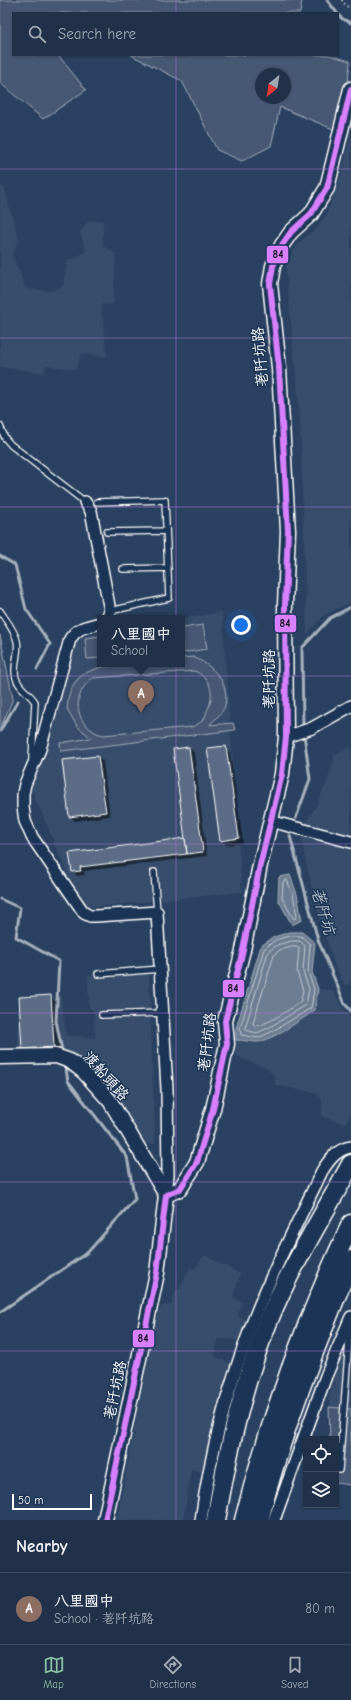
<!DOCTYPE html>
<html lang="en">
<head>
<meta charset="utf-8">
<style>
  body { margin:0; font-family:"Comic Neue","LXGW WenKai TC",sans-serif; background:#2d3d53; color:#f1f3f6 }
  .controls { position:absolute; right:12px; bottom:12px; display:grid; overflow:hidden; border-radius:0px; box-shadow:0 1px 3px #0004 }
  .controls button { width:36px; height:36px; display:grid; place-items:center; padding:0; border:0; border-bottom:1px solid #3d4c61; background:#203149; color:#f1f3f6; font:20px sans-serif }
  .compass { position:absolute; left:255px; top:68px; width:36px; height:36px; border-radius:50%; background:#203149; box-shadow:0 1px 3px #0004; rotate:210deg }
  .scale { position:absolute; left:12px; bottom:10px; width:80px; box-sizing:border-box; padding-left:4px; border:2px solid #fff; border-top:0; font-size:11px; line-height:14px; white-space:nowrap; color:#fff; -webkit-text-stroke:3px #1d3557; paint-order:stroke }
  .you { position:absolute; left:241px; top:625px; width:14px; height:14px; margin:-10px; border:3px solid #fff; border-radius:50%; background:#1a73e8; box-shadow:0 0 0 6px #1a73e833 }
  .badge { display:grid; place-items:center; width:26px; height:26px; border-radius:50%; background:#8abfa5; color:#fff; font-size:13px; font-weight:700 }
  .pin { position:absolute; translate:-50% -33px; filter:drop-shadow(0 1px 2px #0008) }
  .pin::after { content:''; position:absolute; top:21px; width:14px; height:12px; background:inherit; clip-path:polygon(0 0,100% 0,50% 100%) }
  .popup { position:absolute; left:97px; top:615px; width:88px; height:52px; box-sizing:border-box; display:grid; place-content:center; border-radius:0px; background:#203149; filter:drop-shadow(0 1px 3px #0005); font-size:13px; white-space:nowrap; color:#a2a9b4 }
  .popup b { font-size:15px; color:#f1f3f6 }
  .popup::after { content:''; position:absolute; left:50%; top:100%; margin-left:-8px; border:8px solid transparent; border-top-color:#203149 }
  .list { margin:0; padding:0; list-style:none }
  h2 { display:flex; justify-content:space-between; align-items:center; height:52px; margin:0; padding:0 16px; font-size:17px }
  h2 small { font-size:13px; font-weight:400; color:#a2a9b4 }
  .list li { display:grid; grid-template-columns:26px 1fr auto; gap:12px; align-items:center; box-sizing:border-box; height:72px; padding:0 16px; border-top:1px solid #3d4c61 }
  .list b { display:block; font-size:15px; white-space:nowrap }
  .list p { margin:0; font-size:13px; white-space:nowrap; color:#a2a9b4 }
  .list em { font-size:13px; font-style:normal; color:#a2a9b4 }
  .icon { flex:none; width:22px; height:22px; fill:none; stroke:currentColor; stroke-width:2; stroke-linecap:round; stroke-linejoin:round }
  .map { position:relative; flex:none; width:351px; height:1520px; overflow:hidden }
  .search { position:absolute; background:#203149; box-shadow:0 1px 3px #0004; left:12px; right:12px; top:12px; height:44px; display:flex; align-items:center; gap:10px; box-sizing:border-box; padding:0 14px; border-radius:0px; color:#a2a9b4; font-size:15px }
  .sheet { height:124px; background:#203149 }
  nav { display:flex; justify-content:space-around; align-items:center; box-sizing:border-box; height:56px; border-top:1px solid #3d4c61; background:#203149; font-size:11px; color:#a2a9b4 }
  nav a { display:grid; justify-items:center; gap:2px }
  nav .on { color:#8abfa5 }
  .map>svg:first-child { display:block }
  .built { fill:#394e6c }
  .green { fill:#465975; stroke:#a2acba; fill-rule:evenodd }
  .water { fill:#6d7d92; stroke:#a7b1be }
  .shadow { fill:#0007 }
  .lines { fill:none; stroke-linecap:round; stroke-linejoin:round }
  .shore { stroke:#c5cbd3; stroke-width:1 }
  .stream { stroke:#a7b1be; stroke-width:3 }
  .building { fill:#5b6c86; stroke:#fff }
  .service-casing { stroke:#fff; stroke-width:8 }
  .minor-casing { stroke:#fff; stroke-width:14 }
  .tertiary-casing { stroke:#fff; stroke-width:17 }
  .trunk-casing { stroke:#fff; stroke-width:21 }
  .path { stroke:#fff; stroke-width:2; stroke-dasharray:1 3; stroke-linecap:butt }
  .service { stroke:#1d3557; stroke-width:5.5 }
  .minor { stroke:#1d3557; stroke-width:11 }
  .tertiary { stroke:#1d3557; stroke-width:14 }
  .trunk { stroke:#1d3557; stroke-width:18 }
  .bus-1-casing { stroke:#1d3557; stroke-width:9 }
  .bus-1 { stroke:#d880ff; stroke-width:6 }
  .grid { fill:none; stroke:#a976d5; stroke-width:1; stroke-opacity:0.55 }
  .labels { text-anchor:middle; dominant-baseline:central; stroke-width:3; stroke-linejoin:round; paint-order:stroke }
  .street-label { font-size:15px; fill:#fff; stroke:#1d3557 }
  .water-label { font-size:16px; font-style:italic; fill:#b6bec8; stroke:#1d3557 }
  .line-badge { stroke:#1d3557; stroke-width:1.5 }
  .pale-badge-label { font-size:11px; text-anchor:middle; font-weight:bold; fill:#111 }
</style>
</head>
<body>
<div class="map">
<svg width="351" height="1520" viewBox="0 0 351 1520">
  <rect width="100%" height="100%" fill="#2a4161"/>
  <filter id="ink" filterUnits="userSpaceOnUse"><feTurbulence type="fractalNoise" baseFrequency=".025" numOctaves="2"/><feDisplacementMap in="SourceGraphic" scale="8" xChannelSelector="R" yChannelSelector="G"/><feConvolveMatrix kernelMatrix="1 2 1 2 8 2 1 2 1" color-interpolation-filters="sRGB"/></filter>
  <g filter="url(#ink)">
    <path class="built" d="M351 135V602L324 615 307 634 300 419 286 269 288 262 294 249 302 240 317 228 326 215 339 182Z
      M0 186 4 188 19 240 12 254 26 289 51 291 63 286 67 260 76 258 86 251 80 232 89 220 103 221V246L116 254 113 304H101L107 357 81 354 76 370 46 365 44 373 0 367Z
      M222 612 242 892 82 908 31 788 75 638 100 633V664H182V619Z
      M351 746V982L345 986 334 964 314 897 303 849 302 836 304 826 316 806 328 779 334 760 333 755Z
      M149 973 155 1144 141 1143 83 1061 74 1057 18 1052V1007L61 997 66 1035 95 1038 94 1011 89 1007 88 975Z
      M318 989 332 990 351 1020V1114L345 1124 322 1116V1099L316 1093 275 1085V1076L266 1068 238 1057 233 1048 236 1040 246 1039 258 1042 275 1035 299 1021 315 1010Z
      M204 1255 240 1274 233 1297 242 1302 237 1317 248 1319 244 1341 219 1339 214 1356 233 1365 210 1473 191 1469 183 1520H117L152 1336 161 1306 171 1305 176 1290H179L190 1268 195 1269Z
      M351 1317V1474L336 1439 333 1414 329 1400 345 1330Z"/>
    <path class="green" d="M0 0H302V1L300 13H13V55H58L86 90 43 119 0 83Z
      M131 55H329L350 61 348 82 333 129 280 107 271 146 242 161 217 150 182 81ZM261 74H285V98H261Z
      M203 625 207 649 182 653V628Z
      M0 635 13 699 0 729Z
      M100 636V658L87 659 85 638Z
      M193 657C212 665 230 682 225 705 224 712 214 719 210 725L233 723 235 730 61 751 60 743 91 738 77 726 67 709C68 698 70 688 77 680 94 659 156 664 182 664V658ZM195 671C212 680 215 695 207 711 206 714 205 718 203 720 201 723 195 725 192 727L103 735C100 734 95 733 92 730 72 717 75 690 93 678Z
      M329 1407 351 1409V1485L336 1483V1439H330Z"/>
    <path class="water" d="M290 875 297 894 302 920 292 925 278 899 279 877Z
      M290 932H302L315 943 312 972 318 989 315 1010C304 1018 270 1041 258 1042 252 1042 243 1040 236 1040V1028L261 946 274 937Z"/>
    <path class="shadow" d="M225 747 230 752 243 843 226 845 221 840Z
      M189 748 194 752 207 856 84 871 85 875 77 876 73 871 70 853 186 839Z
      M98 757 103 761 110 816 75 821 70 816Z
      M50 996 56 1002 60 1052 29 1054 23 1048Z"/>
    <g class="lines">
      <path class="shore" d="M287 880 293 894 297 916 295 919 293 918 282 898 283 882Z
        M291 936H301L310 944 308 972 314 989 311 1008 273 1031 258 1038 241 1035 240 1028 264 949 275 940Z
        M292 941H300L305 946 303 972 309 989 306 1005 270 1027 257 1033 246 1030 245 1028 268 952 277 945Z
        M292 947H297L299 948 297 972 303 990 301 1001C292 1008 264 1027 254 1026L253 1023 274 955 280 950Z"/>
      <path class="stream" d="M327 0 337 13
        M338 14 341 18 351 23
        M0 556 15 565 26 609 50 644 37 669
        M0 731 18 701
        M296 818 310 779 303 727 302 648 330 618 351 607
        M290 836 318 940 345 1004 351 1011
        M0 899 20 908 16 937 59 961 56 1021 63 1055
        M0 1312 88 1252 135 1199 127 1157 68 1081 65 1064"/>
    </g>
    <path class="building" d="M226 746 239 838 220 841 207 748Z
      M189 747 203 852 187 854 173 749Z
      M98 756 106 812 69 817 62 760Z
      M185 838 187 854 80 867 81 871 72 872 69 853Z
      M51 995 54 1047 22 1049 19 997Z"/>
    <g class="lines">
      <defs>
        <path id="service" d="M0 426 5 438 11 445 85 502
          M97 502 165 500 169 598 110 611
          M107 532 166 531
          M123 569 168 568
          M0 611C6 620 15 631 17 641 20 653 12 666 16 678 19 689 30 693 35 702L32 759
          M154 872 157 912
          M98 974 160 969
          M102 1015 163 1013
          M339 1470 350 1328"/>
        <path id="minor" d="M85 502 91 511 110 611 107 618
          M100 623C87 627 77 627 70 639L40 749 25 784 23 794V807L25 821 32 837 84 913 90 916H96L157 912 167 1089 168 1175 166 1195
          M286 737 312 728 351 706
          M270 821 351 842
          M201 1520C210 1455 226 1393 249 1332 269 1277 297 1224 322 1171 329 1160 337 1149 351 1147
          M274 1520 326 1376 351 1317"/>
        <path id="tertiary" d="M0 1057 56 1056 70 1061 84 1072 110 1101 166 1195
          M105 1520 157 1273 166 1195 180 1189 197 1162 213 1109 227 1044 225 1021 243 950 260 865 282 774 286 737 285 605 288 531 279 368 270 284 273 266 282 245 291 232 311 214 327 188 351 89"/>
        <path id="trunk" d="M216 1520C230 1439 249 1356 286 1282 306 1242 330 1203 351 1164
          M244 1520C270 1418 306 1319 351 1224
          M259 1520C282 1430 316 1345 351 1260"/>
      </defs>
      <use href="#service" class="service-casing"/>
      <use href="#minor" class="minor-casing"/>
      <use href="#tertiary" class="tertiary-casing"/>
      <use href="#trunk" class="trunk-casing"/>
      <path class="path" d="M342 0 346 6 351 8"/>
      <use href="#service" class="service"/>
      <use href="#minor" class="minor"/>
      <use href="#tertiary" class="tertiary"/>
      <use href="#trunk" class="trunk"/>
      <defs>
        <path id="bus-1" d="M105 1520 157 1273 166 1195 180 1189 197 1162 213 1109 227 1044 225 1021 243 950 260 865 282 774 286 737 285 605 288 531 279 368 270 284 273 266 282 245 291 232 311 214 327 188 351 89"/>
      </defs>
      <use href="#bus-1" class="bus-1-casing"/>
      <use href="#bus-1" class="bus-1"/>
    </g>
  </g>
  <path class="grid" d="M176 0V13M176 55V1520M0 169H351M0 338H351M0 507H351M0 676H351M0 844H351M0 1013H351M0 1182H351M0 1351H351"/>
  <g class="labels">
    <g class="street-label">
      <text transform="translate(260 357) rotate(-95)">荖阡坑路</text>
      <text transform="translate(269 679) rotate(-90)">荖阡坑路</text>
      <text transform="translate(207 1042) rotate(-83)">荖阡坑路</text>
      <text transform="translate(106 1076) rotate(48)">渡船頭路</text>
      <text transform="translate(115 1390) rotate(-78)">荖阡坑路</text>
    </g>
    <g class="water-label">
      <text transform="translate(323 911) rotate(74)">荖阡坑</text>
    </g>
  </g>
  <g class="line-badge">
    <rect x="266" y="245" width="23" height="19" rx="4" fill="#d880ff"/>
    <rect x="274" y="614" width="23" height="19" rx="4" fill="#d880ff"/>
    <rect x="222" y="979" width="23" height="19" rx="4" fill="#d880ff"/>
    <rect x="132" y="1329" width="23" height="19" rx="4" fill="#d880ff"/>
  </g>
  <g class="pale-badge-label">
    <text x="278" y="258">84</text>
    <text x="285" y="627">84</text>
    <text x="233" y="992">84</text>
    <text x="143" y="1342">84</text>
  </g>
</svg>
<div class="controls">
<button><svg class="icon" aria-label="locate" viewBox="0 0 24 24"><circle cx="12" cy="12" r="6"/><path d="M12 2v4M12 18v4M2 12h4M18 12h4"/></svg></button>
<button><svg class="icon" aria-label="layers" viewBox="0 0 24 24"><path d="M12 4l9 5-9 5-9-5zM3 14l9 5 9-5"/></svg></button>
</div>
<svg class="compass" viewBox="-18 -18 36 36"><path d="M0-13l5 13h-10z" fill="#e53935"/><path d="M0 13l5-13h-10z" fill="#a2a9b4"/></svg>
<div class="scale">50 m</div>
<div class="you"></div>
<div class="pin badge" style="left:141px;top:713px;background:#8d6e63">A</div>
<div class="popup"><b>八里國中</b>School</div>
<div class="search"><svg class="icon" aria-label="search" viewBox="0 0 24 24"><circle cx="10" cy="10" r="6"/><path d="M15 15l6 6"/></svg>Search here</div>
</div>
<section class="sheet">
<h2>Nearby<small></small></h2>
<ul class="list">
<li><span class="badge" style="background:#8d6e63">A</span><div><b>八里國中</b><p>School · 荖阡坑路</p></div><em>80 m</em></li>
</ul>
</section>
<nav>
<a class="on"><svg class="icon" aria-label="map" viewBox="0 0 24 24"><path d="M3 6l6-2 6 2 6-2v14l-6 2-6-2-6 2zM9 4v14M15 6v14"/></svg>Map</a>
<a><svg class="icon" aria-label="directions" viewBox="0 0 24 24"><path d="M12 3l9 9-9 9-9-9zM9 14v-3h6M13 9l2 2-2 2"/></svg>Directions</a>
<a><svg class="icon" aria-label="saved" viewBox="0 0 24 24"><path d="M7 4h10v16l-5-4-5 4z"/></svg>Saved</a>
</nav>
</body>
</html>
